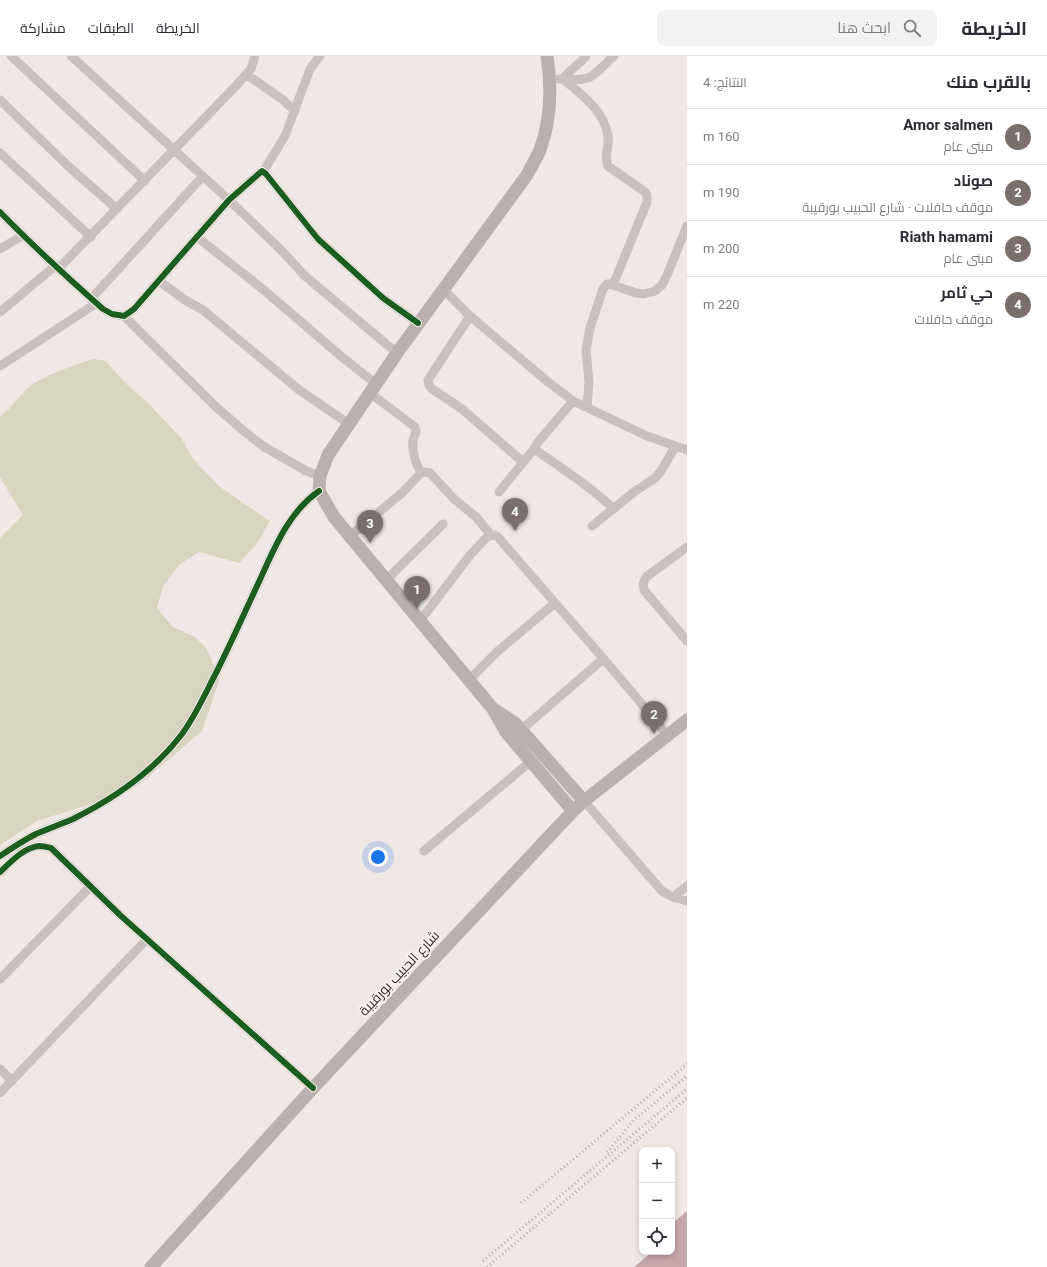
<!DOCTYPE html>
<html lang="ar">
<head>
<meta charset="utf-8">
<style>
  body { margin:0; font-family:Roboto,Cairo,sans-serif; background:#f2f2f3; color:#2b2b33; direction:rtl }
  .controls { position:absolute; right:12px; bottom:12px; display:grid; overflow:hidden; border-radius:8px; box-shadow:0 2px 6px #0003 }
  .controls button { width:36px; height:36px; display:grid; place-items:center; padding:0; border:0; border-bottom:1px solid #e1e1e2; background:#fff; color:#2b2b33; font:20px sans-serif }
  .you { position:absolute; left:378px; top:801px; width:14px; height:14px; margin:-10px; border:3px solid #fff; border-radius:50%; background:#1a73e8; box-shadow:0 0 0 6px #1a73e833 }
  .badge { display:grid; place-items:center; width:26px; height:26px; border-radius:50%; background:#7b6e6b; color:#fff; font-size:13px; font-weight:700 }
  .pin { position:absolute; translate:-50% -33px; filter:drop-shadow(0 1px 2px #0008) }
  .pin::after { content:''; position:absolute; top:21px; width:14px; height:12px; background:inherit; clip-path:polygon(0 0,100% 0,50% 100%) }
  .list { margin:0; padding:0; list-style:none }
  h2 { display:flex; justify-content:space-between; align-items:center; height:52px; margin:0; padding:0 16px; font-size:17px }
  h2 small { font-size:13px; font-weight:400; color:#7c7c81 }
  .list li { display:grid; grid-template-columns:26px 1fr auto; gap:12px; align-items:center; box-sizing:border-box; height:56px; padding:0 16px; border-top:1px solid #e1e1e2 }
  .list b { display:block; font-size:15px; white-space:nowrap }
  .list p { margin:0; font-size:13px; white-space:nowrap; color:#7c7c81 }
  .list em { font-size:13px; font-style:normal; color:#7c7c81 }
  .icon { flex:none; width:22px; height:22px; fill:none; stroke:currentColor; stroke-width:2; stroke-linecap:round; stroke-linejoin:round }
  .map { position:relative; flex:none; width:687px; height:1211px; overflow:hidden; direction:ltr }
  header { display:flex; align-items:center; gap:24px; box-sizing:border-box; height:56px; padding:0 20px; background:#fff; border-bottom:1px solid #e1e1e2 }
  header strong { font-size:19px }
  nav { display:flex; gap:22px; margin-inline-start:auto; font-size:14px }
  .search { width:280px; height:36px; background:#f2f2f3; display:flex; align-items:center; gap:10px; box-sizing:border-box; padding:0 14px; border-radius:8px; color:#7c7c81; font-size:15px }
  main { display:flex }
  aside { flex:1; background:#fff }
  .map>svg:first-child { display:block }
  .green { fill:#d7d5be }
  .building { fill:#c5a7a6 }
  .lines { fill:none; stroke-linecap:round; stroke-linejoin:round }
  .minor { stroke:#cac0bd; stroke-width:9 }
  .secondary { stroke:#bab0ae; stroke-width:13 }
  .rail { stroke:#b2a9a7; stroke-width:3; stroke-dasharray:1 3; stroke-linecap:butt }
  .cycleway-casing { stroke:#fbf2ed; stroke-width:8 }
  .cycleway { stroke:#1b5e20; stroke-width:6 }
  .labels { text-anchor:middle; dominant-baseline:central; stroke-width:4; stroke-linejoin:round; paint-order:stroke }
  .street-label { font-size:14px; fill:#3c2c2a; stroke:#fbf2ed }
</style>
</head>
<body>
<header>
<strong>الخريطة</strong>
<div class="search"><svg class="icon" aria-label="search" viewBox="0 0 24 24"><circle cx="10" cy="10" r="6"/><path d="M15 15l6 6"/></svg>ابحث هنا</div>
<nav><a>الخريطة</a><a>الطبقات</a><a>مشاركة</a></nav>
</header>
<main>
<aside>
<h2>بالقرب منك<small>النتائج: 4</small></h2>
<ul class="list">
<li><span class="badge">1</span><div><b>Amor salmen</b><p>مبنى عام</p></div><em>160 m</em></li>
<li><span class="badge">2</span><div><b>صوناد</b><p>موقف حافلات · شارع الحبيب بورقيبة</p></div><em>190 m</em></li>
<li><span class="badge">3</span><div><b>Riath hamami</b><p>مبنى عام</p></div><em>200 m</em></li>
<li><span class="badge">4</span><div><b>حي ثامر</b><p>موقف حافلات</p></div><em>220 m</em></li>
</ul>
</aside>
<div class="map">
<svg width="687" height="1211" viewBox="0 0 687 1211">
  <rect width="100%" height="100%" fill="#f0e8e5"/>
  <path class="green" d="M94 303 106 305 125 327 147 346 182 383 193 403 220 431 270 465 255 490 239 507 199 496 180 508 163 530 157 552 173 571 195 581 206 592 220 622 202 675 142 726 113 741 37 765 0 789V482L23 459 0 421V361C11 353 18 341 28 332 40 321 78 307 94 303Z"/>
  <path class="building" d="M687 1155V1211H634L652 1196H672V1168Z"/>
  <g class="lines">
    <path class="minor" d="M11 0 145 125
      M71 0 229 144 282 195 305 220 397 297
      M246 18 283 44 295 55
      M559 23H563C569 14 579 9 586 0
      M0 44 68 110 117 153
      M0 97 91 181
      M263 116 285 80 310 13 320 0
      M0 156C33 190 68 222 103 253L112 258 124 260 134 253 229 144 262 115 266 118 318 183 383 242 418 267
      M197 181 265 235 342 301 376 328
      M0 193 22 180
      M58 213 233 33 251 13 255 0
      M159 225 185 244 203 254 298 333 349 368
      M613 229 647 146V139L645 136 608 110C603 100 610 90 608 80 604 54 581 38 563 23 595 26 592 19 614 0
      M443 233 470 260 547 325 573 345 647 380 687 394
      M91 243 203 120
      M0 256 55 210
      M124 260 215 350 245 376 263 390 306 415 320 420
      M470 260 428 324 429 329 432 333 462 353 523 406
      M0 310 97 247
      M370 337 415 371 416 376C415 379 413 382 413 385 412 396 416 408 421 417
      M587 351 589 326 586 293 590 272 603 233 607 228H610L636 237 644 238 655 235 662 229 667 219 687 170
      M534 393C562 412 589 430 614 453
      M499 436 534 393 538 386 573 345
      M592 470 634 436 655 422 661 415 675 391
      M350 480 402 437 421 417 425 416 430 417 454 443 476 461 491 479
      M687 491 646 521 643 528 644 534 687 585
      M386 524 443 468
      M420 565 470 499 487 481 495 479 498 481C554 547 613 611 667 679
      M469 624 498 595 555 547
      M521 674 603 603
      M584 745 662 835 673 841 687 845
      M424 795 531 705
      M0 800C12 792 24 784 36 778 48 773 61 768 73 763 113 743 154 715 182 678 196 659 206 636 217 615 231 587 244 558 257 530 273 496 287 457 319 435
      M0 816C11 806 23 792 39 790 43 790 47 791 51 792L120 859 313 1032
      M673 841 687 830
      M0 923 90 831
      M0 1013 12 1025
      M0 1037 147 883"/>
    <path class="secondary" d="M547 0C552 32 551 64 540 94 536 103 531 111 527 119L397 297 328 399 320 420 319 435 334 461 493 653 506 676 573 755
      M495 654 515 667 584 745
      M151 1211 313 1032 573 755 584 745 687 664"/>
    <path class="rail" d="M607 1096 634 1064 687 1020
      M521 1147 687 1008
      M483 1205 687 1033
      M487 1211 687 1042"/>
    <defs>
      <path id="cycleway" d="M0 156C33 190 68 222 103 253L112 258 124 260 134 253 229 144 262 115 266 118 318 183 383 242 418 267
        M0 800C12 792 24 784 36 778 48 773 61 768 73 763 113 743 154 715 182 678 196 659 206 636 217 615 231 587 244 558 257 530 273 496 287 457 319 435
        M0 816C11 806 23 792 39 790 43 790 47 791 51 792L120 859 313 1032"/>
    </defs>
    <use href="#cycleway" class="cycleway-casing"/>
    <use href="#cycleway" class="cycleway"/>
  </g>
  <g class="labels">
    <g class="street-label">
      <text transform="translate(399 917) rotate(-47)">شارع الحبيب بورقيبة</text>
    </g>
  </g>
</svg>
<div class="controls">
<button>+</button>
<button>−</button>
<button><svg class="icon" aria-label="locate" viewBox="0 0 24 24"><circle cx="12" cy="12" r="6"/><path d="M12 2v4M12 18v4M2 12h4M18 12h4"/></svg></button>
</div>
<div class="you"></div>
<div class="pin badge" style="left:417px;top:553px">1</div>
<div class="pin badge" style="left:654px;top:678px">2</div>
<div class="pin badge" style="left:370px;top:487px">3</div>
<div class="pin badge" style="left:515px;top:475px">4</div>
</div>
</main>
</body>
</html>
